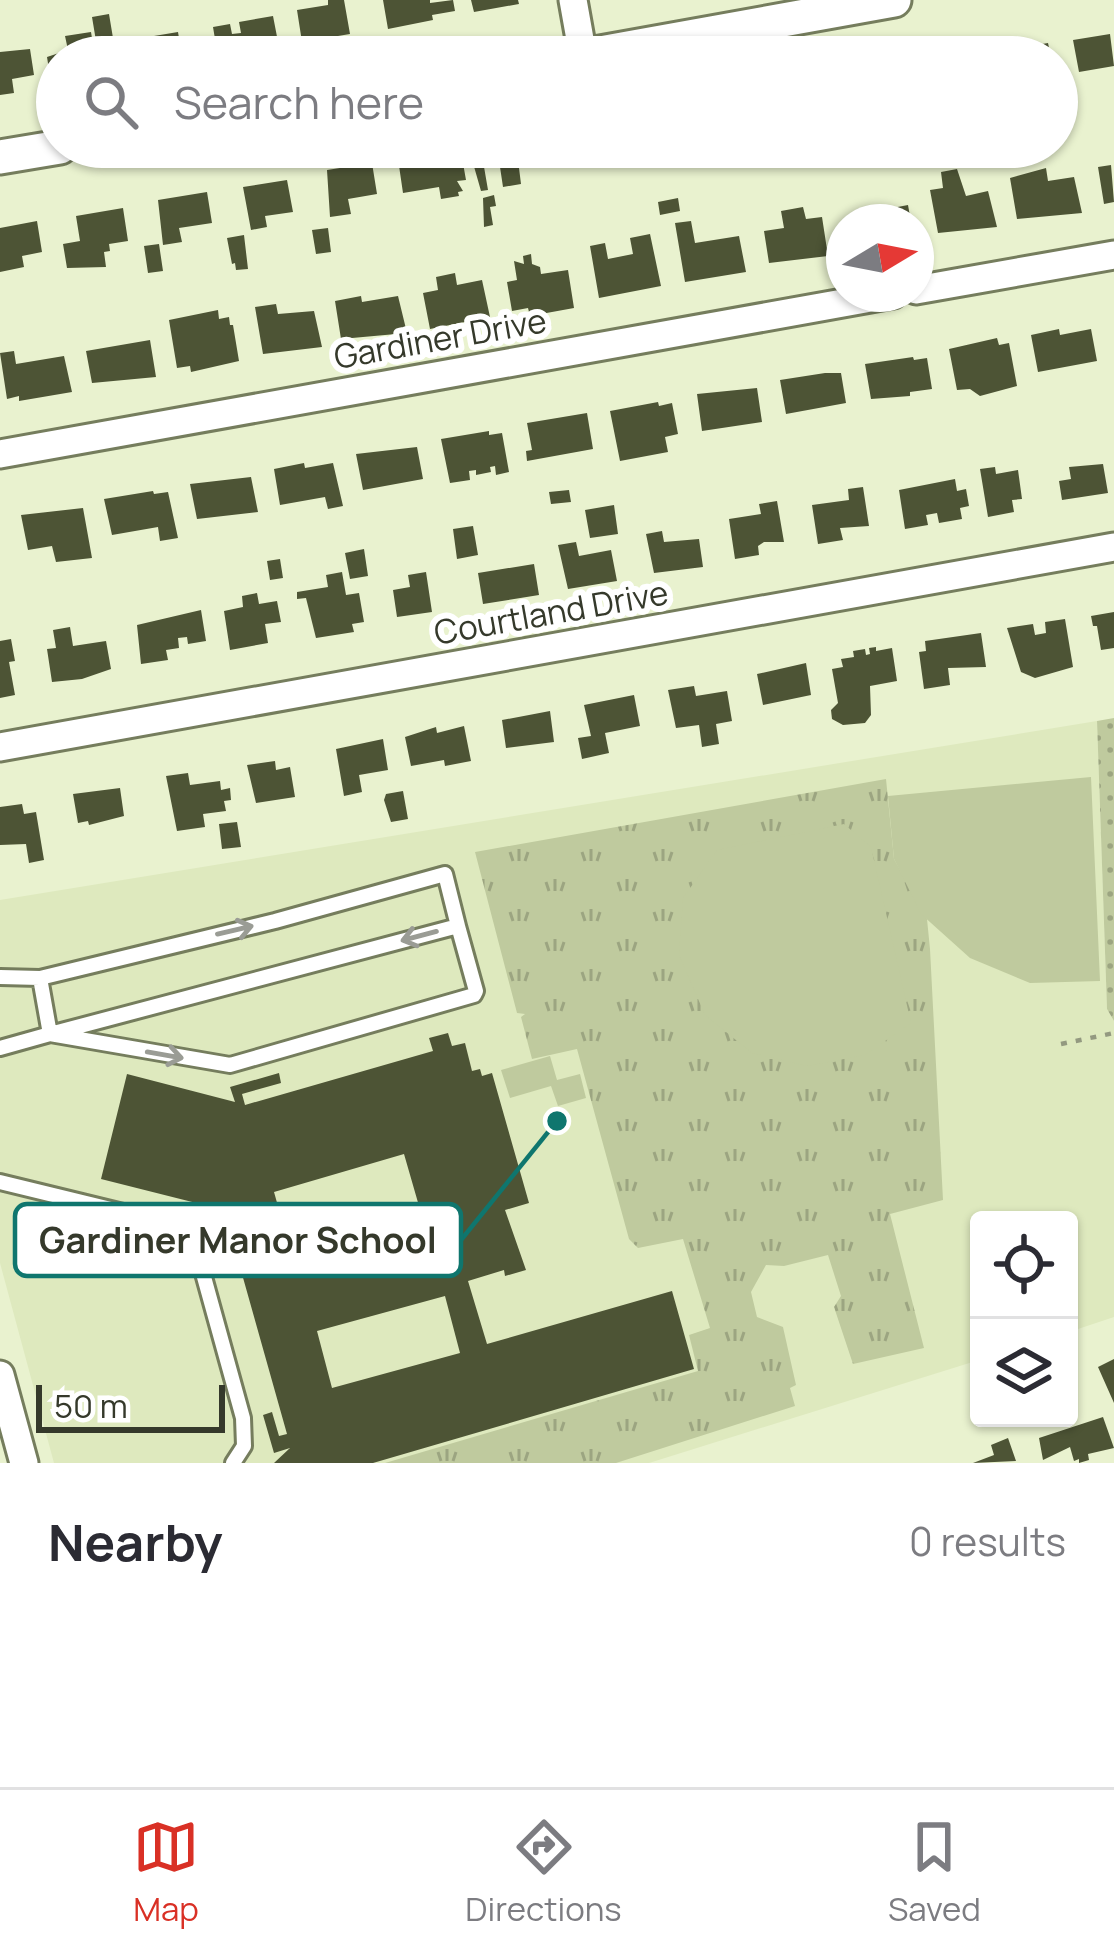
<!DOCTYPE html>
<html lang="en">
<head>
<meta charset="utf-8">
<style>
  body { margin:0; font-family:Manrope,sans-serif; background:#f2f2f3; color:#2b2b33 }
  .controls { position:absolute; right:36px; bottom:36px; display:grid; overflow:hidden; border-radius:12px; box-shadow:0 3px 9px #0004 }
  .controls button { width:108px; height:108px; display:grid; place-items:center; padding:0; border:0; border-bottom:3px solid #e1e1e2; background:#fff; color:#2b2b33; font:60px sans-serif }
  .compass { position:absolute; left:826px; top:204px; width:108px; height:108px; border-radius:50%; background:#fff; box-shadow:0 3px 9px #0004; rotate:80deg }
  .scale { position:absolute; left:36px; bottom:30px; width:189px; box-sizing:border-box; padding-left:12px; border:6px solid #35392b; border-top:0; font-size:33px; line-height:42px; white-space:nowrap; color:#35392b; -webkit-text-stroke:9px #fff; paint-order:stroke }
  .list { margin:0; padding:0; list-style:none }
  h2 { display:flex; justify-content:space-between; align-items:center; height:156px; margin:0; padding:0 48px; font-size:51px }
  h2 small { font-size:39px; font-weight:400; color:#7c7c81 }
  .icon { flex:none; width:66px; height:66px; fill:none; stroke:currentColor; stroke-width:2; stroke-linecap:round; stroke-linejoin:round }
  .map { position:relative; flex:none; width:1114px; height:1463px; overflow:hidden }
  .search { position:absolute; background:#fff; box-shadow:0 3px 9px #0004; left:36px; right:36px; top:36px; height:132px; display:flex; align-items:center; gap:30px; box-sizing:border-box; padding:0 42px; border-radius:66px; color:#7c7c81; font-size:45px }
  .sheet { height:324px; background:#fff }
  nav { display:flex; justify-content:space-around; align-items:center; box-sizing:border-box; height:168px; border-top:3px solid #e1e1e2; background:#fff; font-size:33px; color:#7c7c81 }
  nav a { display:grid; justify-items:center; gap:6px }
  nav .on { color:#d93025 }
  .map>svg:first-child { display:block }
  .built { fill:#dee9be }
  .grass { fill:url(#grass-tufts) }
  .park { fill:url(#park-dots) }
  .pitch { fill:#bfca9e }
  .building { fill:#4d5435; fill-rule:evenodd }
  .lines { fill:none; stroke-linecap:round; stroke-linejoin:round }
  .service-casing { stroke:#757d5d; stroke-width:20 }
  .minor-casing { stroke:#757d5d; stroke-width:33 }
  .tertiary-casing { stroke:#757d5d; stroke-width:39 }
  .path { stroke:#939980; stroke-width:4.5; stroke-dasharray:6 9; stroke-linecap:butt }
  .service { stroke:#fff; stroke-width:14 }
  .minor { stroke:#fff; stroke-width:27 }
  .tertiary { stroke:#fff; stroke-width:33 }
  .oneway { stroke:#9a9c95 }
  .labels { text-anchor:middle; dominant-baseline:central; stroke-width:12; stroke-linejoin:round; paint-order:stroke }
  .street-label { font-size:33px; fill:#35392b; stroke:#fff }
  .leader { fill:none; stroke:#0f766e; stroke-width:4.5 }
  .callout-dot { fill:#0f766e; stroke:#fff; stroke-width:4.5 }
  .callout { fill:#fff; stroke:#0f766e; stroke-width:4.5 }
  .callout-label { font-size:36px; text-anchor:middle; font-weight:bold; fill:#35392b }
</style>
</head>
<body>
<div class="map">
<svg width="1114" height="1463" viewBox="0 0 1114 1463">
  <defs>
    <pattern id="grass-tufts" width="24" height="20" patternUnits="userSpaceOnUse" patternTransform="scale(3)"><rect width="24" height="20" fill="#bfca9e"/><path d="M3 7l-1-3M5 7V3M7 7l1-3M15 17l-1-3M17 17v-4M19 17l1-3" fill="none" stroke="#9ca581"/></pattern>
    <pattern id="park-dots" width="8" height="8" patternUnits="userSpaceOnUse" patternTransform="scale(3)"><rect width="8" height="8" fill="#bfca9e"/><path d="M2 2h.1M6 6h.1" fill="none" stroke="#9ca581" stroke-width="1.8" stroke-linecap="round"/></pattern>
  </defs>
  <rect width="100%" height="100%" fill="#e9f2cf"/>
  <path class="built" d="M1097 721 1107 1009 1114 1021V1317L1069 1332V1220H979V1360L649 1463H54L0 1263V900Z"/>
  <path class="grass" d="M886 779 894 859 927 919 930 949 943 1200 890 1214 924 1348 853 1364 834 1307 841 1296 828 1255 784 1266 766 1265 751 1292 757 1317 783 1327 796 1385 790 1388 795 1406 616 1463H385L698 1371 689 1335 710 1328 683 1239 638 1248 629 1239 577 1049 532 1059 521 1017 525 1014 517 1013 475 852Z"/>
  <path class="park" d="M1114 718V1021L1107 1009 1097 721Z"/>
  <path class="pitch" d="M1091 777 1100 981 1030 983 970 958 921 914 894 859 888 796Z
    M844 824 871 847 911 1023 865 1055 807 1066 752 1053 705 1015 679 955 683 898 717 850Z
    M550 1056 557 1080 580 1074 586 1098 558 1106 551 1086 510 1098 501 1070Z"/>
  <path class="building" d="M328 0H344L350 34 302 42 297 10 328 5Z
    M383 0H430V3L453 0 455 11 432 15 433 20 388 29Z
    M471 0H518L519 4 474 12Z
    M109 14 113 38 96 41 92 17Z
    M273 16 279 47 218 57 213 27 230 24 232 34 241 33 239 22Z
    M91 32 95 57H57V87L52 88 47 57 68 50 65 36Z
    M178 32 182 57H133L130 40Z
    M1110 34 1114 66 1079 72 1073 40Z
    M1012 43 1013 49 1048 43 1051 57H1002L1000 45Z
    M30 49 34 75 12 79 14 93 0 95V52Z
    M497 147H544L547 164 519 168 521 184 503 187Z
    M571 147H607L608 155 574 162Z
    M671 147H712L713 152 672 158Z
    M461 152 466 180 457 181 463 191 458 192 459 196 441 199 439 187 403 193 398 159Z
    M483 161 488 190 481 191 473 163Z
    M372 163 377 194 348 199 351 214 330 217 327 170Z
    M1111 165 1114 202 1104 204 1098 167Z
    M1046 168 1048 181 1074 177 1082 213 1017 219 1010 178Z
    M957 169 966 196 988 191 997 227 938 233 930 190 943 188 941 172Z
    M287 180 293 212 265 216 267 227 251 230 243 187Z
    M207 192 212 223 179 228 182 242 163 245 158 200Z
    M494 195 496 206 490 207 493 225 484 227 483 198Z
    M678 198 680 211 660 215 658 202Z
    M908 205 911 222H847L846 217Z
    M803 207 806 219 822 217 828 256 769 263 764 231 784 228 781 211Z
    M123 208 128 241 109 244 110 251 104 252 106 267 67 268 63 244 80 241 76 216Z
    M37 221 42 252 22 256 24 267 0 272V228Z
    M691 221 695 243 739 236 746 272 685 282 675 223Z
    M328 228 331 252 316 254 312 230Z
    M650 234 661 286 599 298 590 246 605 243 608 259 633 254 630 238Z
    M244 235 248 269 236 270 235 263 232 264 227 238Z
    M159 244 163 271 148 273 144 246Z
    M531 254 532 264 540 267 541 274 568 270 574 308 530 316 528 308 512 311 507 282 517 280 514 261 524 264 523 256Z
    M455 273 457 285 482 280 490 317 430 329 423 293 438 290 436 277Z
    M361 296 362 302 398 296 407 333 341 339 335 301Z
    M276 304 278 314 314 311 322 347 263 354 255 307Z
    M218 310 219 319 229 317 230 325H233L239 361 191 372 190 366 177 368 169 320Z
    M1059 329 1060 335 1091 329 1097 361 1038 372 1031 335Z
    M997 338 999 345 1009 343 1017 386 980 396 970 389 957 390 949 349Z
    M150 340 156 377 92 383 86 351Z
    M14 351 16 364 64 356 72 392 19 401V396L7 399 0 353Z
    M913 357 914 360 927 358 932 389 910 392V396L871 399 865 364Z
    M825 373H841L846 403 786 414 780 380Z
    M757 388 762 422 702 431 697 394Z
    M658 402 659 406 672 403 678 434 665 437 668 452 620 461 610 411Z
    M587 413 593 449 527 461 526 451 532 450 527 423Z
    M489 431V435L502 433 509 472 496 475 495 466 490 467 491 472 476 475V470L469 471 470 480 450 483 441 439Z
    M417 447 423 479 363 490 356 454Z
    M304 463 305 468 333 463 343 506 328 509 325 497 280 505 274 469Z
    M1103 464 1108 493 1062 500 1059 481 1071 479 1069 467Z
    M995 467 996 474 1018 470 1022 499 1012 500 1014 512 988 517 980 469Z
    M251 477 258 512 197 519 190 484Z
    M955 479 957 491 966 489 969 506 960 508 962 519 939 523 937 513 926 515 928 525 905 529 899 490Z
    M863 487 869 526 840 528 843 540 818 544 812 505 849 500 848 489Z
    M569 490 571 502 551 504 549 492Z
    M153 491 154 494 168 492 178 538 160 541 158 527 112 535 104 499Z
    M777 501 784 542H764L758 546 759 555 735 559 729 519 761 514 759 504Z
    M614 505 618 534 590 538 585 510Z
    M83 508 92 558 56 562 52 546 28 550 21 515Z
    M473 526 478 555 457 559 453 529Z
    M662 531 664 542 699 539 703 567 654 573 646 534Z
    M576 542 579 556 611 550 617 581 568 589 558 545Z
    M364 549 368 576 350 579 345 553Z
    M280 559 283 578 270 580 267 561Z
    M534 564 539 595 483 604 478 573Z
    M342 572 346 595 359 593 364 622 352 624 354 632 316 638 306 598 297 599V592L328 587 326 575Z
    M426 572 432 612 397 617 393 590 410 587 408 575Z
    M257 593 259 604 277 601 281 622 265 624 268 643 230 650 224 611 243 607 242 596Z
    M201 610 206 641 188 644 187 637 178 638 179 648 166 650 168 660 141 664 137 625Z
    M1114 612V648L1101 650 1097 626H1093L1091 616Z
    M1065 619 1073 667 1035 678 1021 672 1007 628 1033 624 1035 635 1046 633 1045 622Z
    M70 627 73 646 106 641 111 669 82 679 52 682 47 649 56 648 53 630Z
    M981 633 986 667 948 668 950 685 924 689 919 652 926 651 925 641Z
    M11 639 15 661 9 662 15 695 0 698V641Z
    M876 647V651L892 648 897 681 870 686 871 715 865 723 843 725 832 719 831 710 838 703 832 669 843 667 841 659 854 657 853 651 865 649 866 655 870 654 869 648Z
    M806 663 811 695 763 705 757 674Z
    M694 686 696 696 727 691 732 721 716 724 719 744 702 747 699 725 676 728 668 690Z
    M634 695 640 726 605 733 609 753 582 759 578 738 591 736 584 705Z
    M550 711 554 742 506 748 502 720Z
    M464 726 471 761 445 766 444 760 411 766 405 737 436 727 437 733Z
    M383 739 388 770 359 775 362 792 344 796 336 749Z
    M275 761 276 770 290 767 295 797 256 803 247 765Z
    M188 773 190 785 220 781 221 790 230 788 231 800 224 801 226 811 203 814 205 827 177 831 166 776Z
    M120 788 124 816 89 825 88 821 78 823 73 794Z
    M403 791 408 819 391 822 384 800 386 794Z
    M22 804 24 814 36 812 44 860 29 863 26 844 0 845V807Z
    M237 822 241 847 222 849 219 824Z
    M448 1033 452 1046 465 1043 472 1071 480 1069 482 1076 492 1073 529 1203 505 1210 526 1270 505 1276 504 1270 468 1281 487 1344 672 1291 694 1369 373 1463H274L290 1448 274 1453 263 1415 272 1412 279 1436 287 1434 231 1235 225 1237 231 1260 219 1263 205 1213 220 1209 101 1179 127 1074 235 1102 230 1087 279 1073 281 1083 242 1094 245 1105 433 1051 429 1038ZM404 1154 419 1206 289 1245 274 1192ZM445 1296 460 1353 332 1388 317 1331Z
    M1114 1359V1403L1098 1367Z
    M1103 1417 1114 1448 1088 1454 1089 1460 1079 1463V1459L1074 1461 1070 1447 1043 1460 1039 1438Z
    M1008 1438 1016 1461 973 1463 994 1455 991 1445Z"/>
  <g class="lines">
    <defs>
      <path id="service" d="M0 977 40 978 275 921 445 874 458 926
        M40 978 50 1034
        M0 1048 50 1034 458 926 476 991 474 995 230 1065 50 1034
        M0 1182 156 1220 196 1248 243 1418 244 1446 233 1463"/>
      <path id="minor" d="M573 0 583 56
        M916 290 1114 255
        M0 454 893 294
        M0 747 1114 547
        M0 1375 24 1463"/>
      <path id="tertiary" d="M578 57 894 0
        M0 157 60 147"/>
    </defs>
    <use href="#service" class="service-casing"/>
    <use href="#minor" class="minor-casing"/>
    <use href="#tertiary" class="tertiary-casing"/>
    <path class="path" d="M1061 1044 1114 1033"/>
    <use href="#service" class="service"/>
    <use href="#minor" class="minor"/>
    <use href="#tertiary" class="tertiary"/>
  </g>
  <defs><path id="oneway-shaft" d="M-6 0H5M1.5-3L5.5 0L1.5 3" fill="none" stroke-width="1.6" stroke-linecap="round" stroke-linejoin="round" transform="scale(3)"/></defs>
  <g class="oneway">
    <use href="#oneway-shaft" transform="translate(235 930) rotate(-13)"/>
    <use href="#oneway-shaft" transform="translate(419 936) rotate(165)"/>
    <use href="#oneway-shaft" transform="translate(165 1055) rotate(10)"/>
  </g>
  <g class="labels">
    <g class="street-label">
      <text transform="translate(440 338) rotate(-10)">Gardiner Drive</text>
      <text transform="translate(551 612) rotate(-10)">Courtland Drive</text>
    </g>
  </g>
  <path class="leader" d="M557 1121L461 1240"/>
  <circle class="callout-dot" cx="557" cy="1121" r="12"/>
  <rect class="callout" x="15" y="1204" width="446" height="72" rx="12"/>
  <g class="callout-label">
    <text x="238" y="1253">Gardiner Manor School</text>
  </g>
</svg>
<div class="controls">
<button><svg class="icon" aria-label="locate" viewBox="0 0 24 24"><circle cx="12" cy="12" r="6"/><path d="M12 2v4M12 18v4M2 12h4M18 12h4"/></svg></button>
<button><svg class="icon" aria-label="layers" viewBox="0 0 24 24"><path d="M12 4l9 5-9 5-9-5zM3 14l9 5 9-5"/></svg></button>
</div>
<svg class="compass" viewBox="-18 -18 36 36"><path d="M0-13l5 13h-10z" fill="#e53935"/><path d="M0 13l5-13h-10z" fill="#7c7c81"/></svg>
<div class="scale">50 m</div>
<div class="search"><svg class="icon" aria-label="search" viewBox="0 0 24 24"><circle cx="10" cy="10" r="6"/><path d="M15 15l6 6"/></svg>Search here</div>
</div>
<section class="sheet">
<h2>Nearby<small>0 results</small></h2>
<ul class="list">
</ul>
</section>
<nav>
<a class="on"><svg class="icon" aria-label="map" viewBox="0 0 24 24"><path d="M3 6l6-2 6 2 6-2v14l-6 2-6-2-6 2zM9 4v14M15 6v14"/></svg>Map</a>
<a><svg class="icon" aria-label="directions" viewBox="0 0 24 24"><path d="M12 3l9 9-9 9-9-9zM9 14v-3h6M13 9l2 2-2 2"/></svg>Directions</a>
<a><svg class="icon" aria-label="saved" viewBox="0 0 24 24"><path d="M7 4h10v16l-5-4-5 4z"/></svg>Saved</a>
</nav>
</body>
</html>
